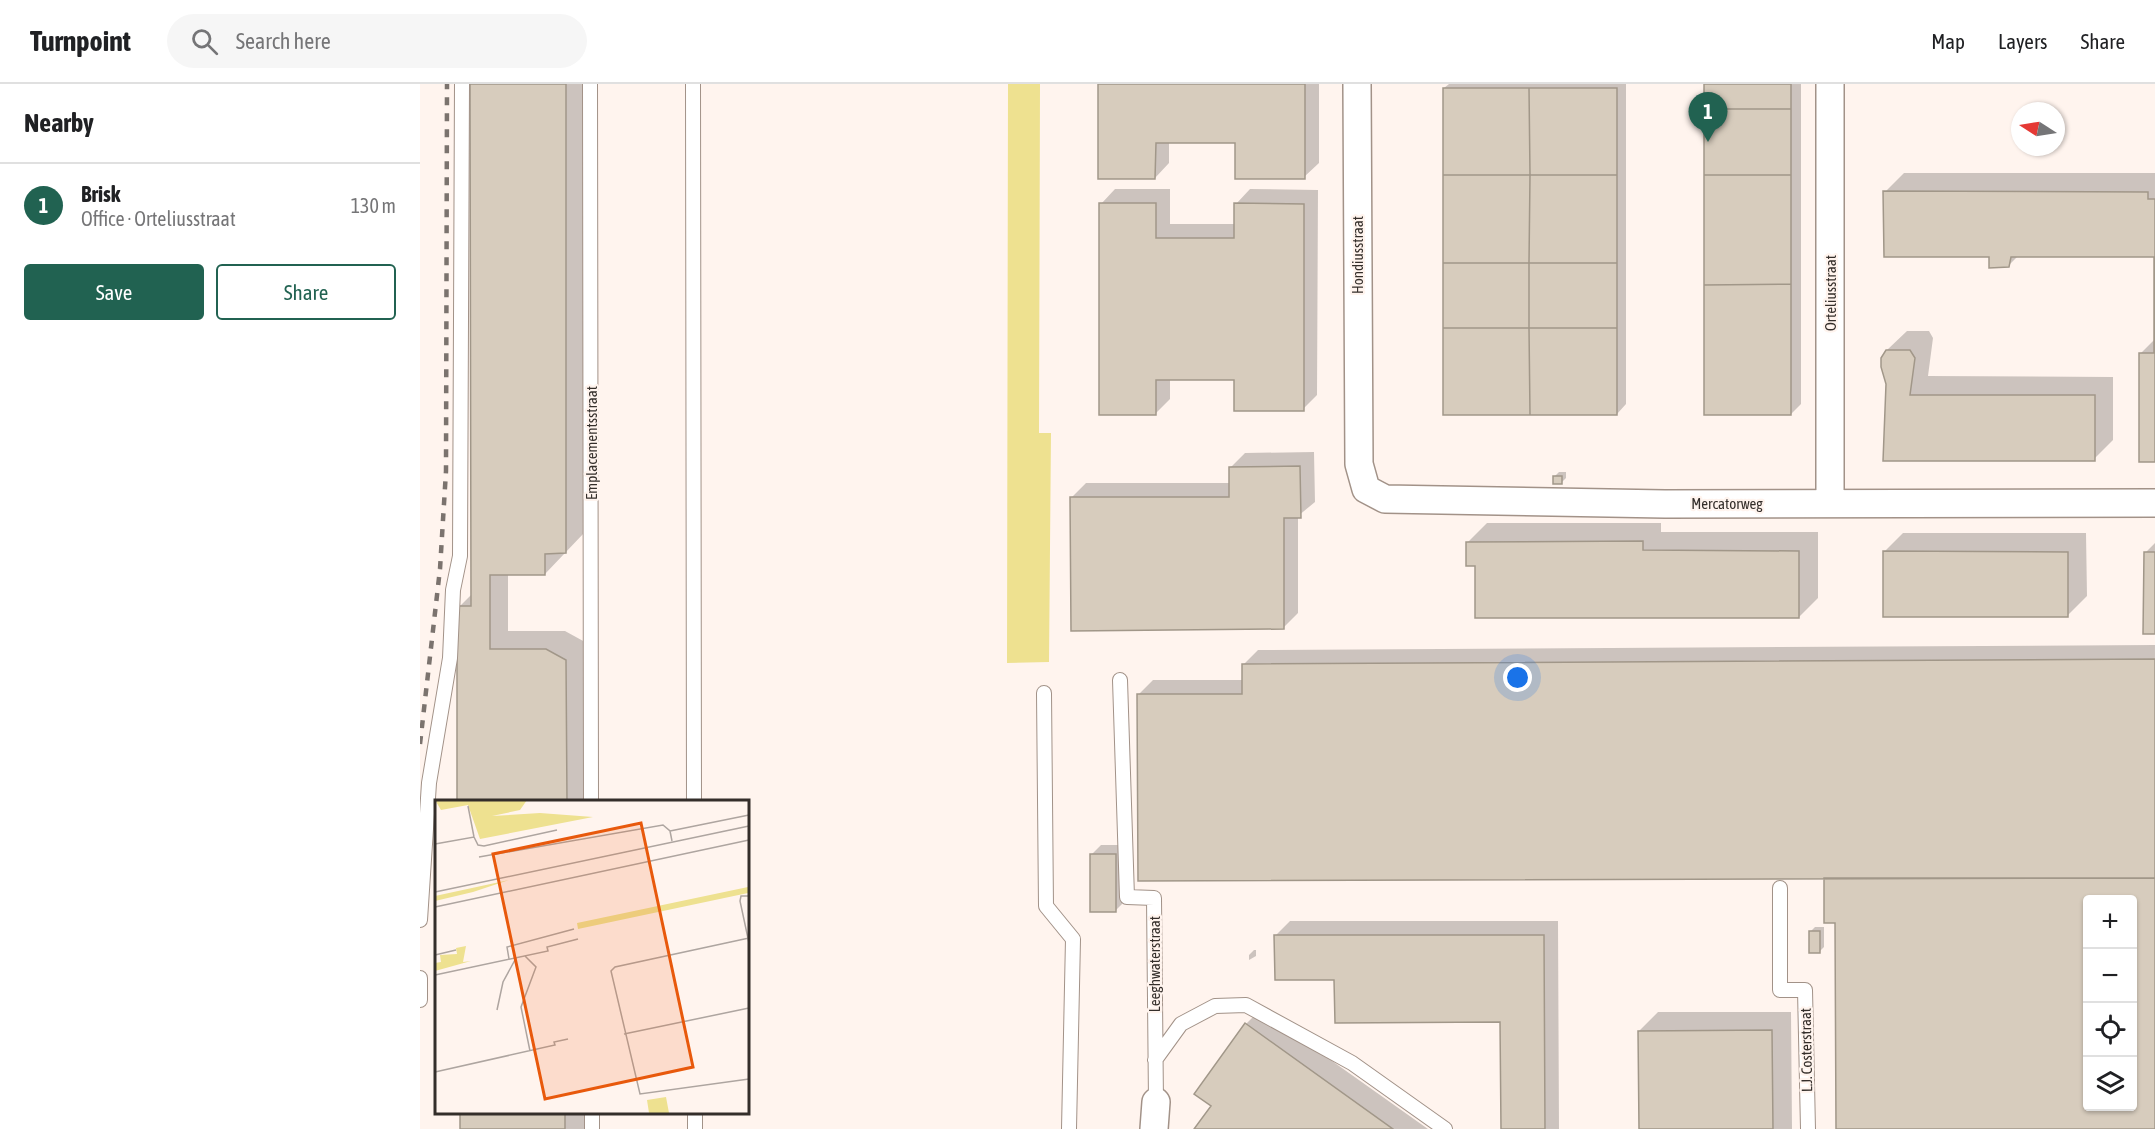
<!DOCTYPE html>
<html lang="en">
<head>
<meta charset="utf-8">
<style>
  body { margin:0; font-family:"Asap Condensed",sans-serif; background:#f6f6f6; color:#202124 }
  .controls { position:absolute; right:18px; bottom:18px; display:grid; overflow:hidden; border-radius:6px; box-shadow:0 2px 4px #0004 }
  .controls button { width:54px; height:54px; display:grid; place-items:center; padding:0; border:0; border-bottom:2px solid #e0e0e0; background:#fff; color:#202124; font:30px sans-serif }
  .compass { position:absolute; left:1591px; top:18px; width:54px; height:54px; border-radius:50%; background:#fff; box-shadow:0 2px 4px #0004; rotate:282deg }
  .you { position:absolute; left:1098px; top:594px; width:21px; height:21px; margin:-15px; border:4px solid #fff; border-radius:50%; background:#1a73e8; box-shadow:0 0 0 9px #1a73e833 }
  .badge { display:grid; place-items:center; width:39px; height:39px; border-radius:50%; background:#216251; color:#fff; font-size:20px; font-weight:700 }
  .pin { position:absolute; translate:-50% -50px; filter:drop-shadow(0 2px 3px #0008) }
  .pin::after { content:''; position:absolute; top:32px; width:21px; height:18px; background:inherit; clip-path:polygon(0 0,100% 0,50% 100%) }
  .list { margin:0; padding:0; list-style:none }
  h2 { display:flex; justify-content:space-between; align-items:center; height:78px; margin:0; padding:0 24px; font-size:26px }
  h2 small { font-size:20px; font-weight:400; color:#757577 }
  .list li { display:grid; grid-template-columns:39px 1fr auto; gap:18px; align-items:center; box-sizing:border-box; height:84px; padding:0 24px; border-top:2px solid #e0e0e0 }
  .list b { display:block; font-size:22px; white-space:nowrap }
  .list p { margin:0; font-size:20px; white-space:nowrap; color:#757577 }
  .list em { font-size:20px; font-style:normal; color:#757577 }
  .actions { display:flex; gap:12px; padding:18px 24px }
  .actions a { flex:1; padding:14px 0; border:2px solid #216251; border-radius:6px; text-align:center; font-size:21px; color:#216251 }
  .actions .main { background:#216251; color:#fff }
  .icon { flex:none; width:33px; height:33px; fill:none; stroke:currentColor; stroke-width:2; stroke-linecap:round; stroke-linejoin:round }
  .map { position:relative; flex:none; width:1735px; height:1045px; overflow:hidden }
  header { display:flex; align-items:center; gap:36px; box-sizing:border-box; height:84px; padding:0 30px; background:#fff; border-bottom:2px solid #e0e0e0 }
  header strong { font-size:28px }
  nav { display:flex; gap:33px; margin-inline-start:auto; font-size:21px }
  .search { width:420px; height:54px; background:#f6f6f6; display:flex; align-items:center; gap:15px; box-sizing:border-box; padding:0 21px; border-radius:33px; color:#757577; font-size:22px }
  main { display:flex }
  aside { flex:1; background:#fff }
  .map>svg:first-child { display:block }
  .green { fill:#eee190 }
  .shadow { fill:#0003; fill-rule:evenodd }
  .building { fill:#d7ccbd; stroke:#a19789; stroke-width:1.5; fill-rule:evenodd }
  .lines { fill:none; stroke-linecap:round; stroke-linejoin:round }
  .service-casing { stroke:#a29288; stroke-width:16 }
  .minor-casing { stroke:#a29288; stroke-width:30 }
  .service { stroke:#fff; stroke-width:14 }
  .minor { stroke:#fff; stroke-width:27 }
  .rail { stroke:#7b736e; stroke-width:4.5; stroke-dasharray:8 8; stroke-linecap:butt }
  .labels { text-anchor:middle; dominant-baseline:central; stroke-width:4.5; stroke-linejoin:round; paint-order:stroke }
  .street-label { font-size:15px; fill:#342e2a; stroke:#fff4ee }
  .inset-road { fill:none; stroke:#aea5a0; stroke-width:1.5 }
  .view { fill:#e8590c; fill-opacity:0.15; stroke:#e8590c; stroke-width:3 }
  .inset-edge { fill:none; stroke:#342e2a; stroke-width:3 }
</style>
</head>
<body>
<header>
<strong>Turnpoint</strong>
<div class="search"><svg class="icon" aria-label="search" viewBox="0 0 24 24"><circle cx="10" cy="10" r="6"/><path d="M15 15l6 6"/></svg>Search here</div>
<nav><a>Map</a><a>Layers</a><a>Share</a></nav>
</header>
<main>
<aside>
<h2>Nearby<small></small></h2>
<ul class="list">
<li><span class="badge">1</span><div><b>Brisk</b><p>Office · Orteliusstraat</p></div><em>130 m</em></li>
</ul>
<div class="actions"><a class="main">Save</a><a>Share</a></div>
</aside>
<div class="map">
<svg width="1735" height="1045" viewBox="0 0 1735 1045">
  <rect width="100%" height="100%" fill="#fff4ee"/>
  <path class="green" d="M588 0H620L619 349H631L629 578 587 579Z"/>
  <path class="shadow" d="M52 0H164V449L125 490H88V547H145L165 558 164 718H40L39 523 53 509Z
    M679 0H899V79L884 93 817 57H749V79L735 94Z
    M1029 0H1206V320L1197 330 1024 4Z
    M1285 0H1381V320L1371 330Z
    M1484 89H1735V172H1598L1588 182 1465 108Z
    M695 105H750V140H816V120L830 105 898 106 897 311 883 325 816 295H750V315L735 330 681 120Z
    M1487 247H1509L1513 254 1508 292 1693 293V356L1674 375H1465L1467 266Z
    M1735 255V377L1720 270Z
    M894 368 895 418 878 432V529L864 543 651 414 666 399H811V383L825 369Z
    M1139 388H1146V394L1142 398 1135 392Z
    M1067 439H1241V448H1398V514L1379 533 1048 458Z
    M1483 449H1666L1667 512 1648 531 1464 468Z
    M1735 459V548L1725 469Z
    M1735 561V1045H1417L1416 838 1405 794 718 611 733 596H823V581L838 566ZM1668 816H1712V1022H1668Z
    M681 761H705V817L696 826 672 770Z
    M870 837H1138L1139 1045H1082L1081 936 916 894 855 852Z
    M1395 843H1404V863L1400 867 1391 847Z
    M834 866H836V872L829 876V871Z
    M840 926 1008 1045H776L793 1021 826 940Z
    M1238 928H1371L1372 1045H1220L1219 947Z
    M41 1028H164V1045H41Z"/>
  <path class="building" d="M50 0H146V469L125 470V491H70V565H126L146 576 147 718H37V522H51Z
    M678 0H885V95H815V59H736L735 95H678Z
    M1284 0H1371V25H1284Z
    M1023 4H1109L1110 91H1023Z
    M1109 4H1197V91H1110Z
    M1284 25H1371V91H1284Z
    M1023 91H1110L1109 179H1023Z
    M1110 91H1197V179H1109Z
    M1284 91H1371V200L1284 201Z
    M1463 107 1728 108V115H1735V378H1719V269H1734V173H1591L1589 183 1569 184V173H1464Z
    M679 119H736V154H814V119L884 120V327H814V296H736V331H679Z
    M1023 179H1109V244H1023Z
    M1109 179H1197V244H1109Z
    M1371 200V331H1284V201Z
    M1023 244H1109L1110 331H1023Z
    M1109 244H1197V331H1110Z
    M1466 266H1490L1495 274 1490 311H1675V377H1463L1466 300 1461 283V274Z
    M880 382 881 434H864V545L651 547 650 413H809V383Z
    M1133 392H1142V400H1133Z
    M1223 457V466L1379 467V534H1055V482H1046V458Z
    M1463 467 1648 468V533H1463Z
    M1724 468H1735V550H1723Z
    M1735 575V794L718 797 717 610H822V580Z
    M670 770H696V828H670Z
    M1404 794H1735V1045H1416L1415 839H1404ZM1668 816H1712V1022H1668Z
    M1389 847H1400V869H1389Z
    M854 851H1124L1125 1045H1081L1080 938 915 939 914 896H855Z
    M825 939 973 1045H774L791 1022 774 1010Z
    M1352 946 1353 1045H1219L1218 947Z
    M40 1028H145V1045H40Z"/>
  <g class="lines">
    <defs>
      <path id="service" d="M170 0 171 718
        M273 0 274 718
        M700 596 707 813 734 814 736 1018
        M624 609 626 822 653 855 649 1045
        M1360 804V906H1385L1388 1045
        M0 836 9 699 30 574 33 506 40 472 42 0
        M0 894V916
        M735 976 761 940 795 922 826 921 932 979 1025 1045
        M172 1028V1045
        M275 1028V1045"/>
      <path id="minor" d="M937 0 939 380 946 405 965 415 1245 420 1735 419
        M1410 0V418
        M734 1045 736 1018"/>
    </defs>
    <use href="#service" class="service-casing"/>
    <use href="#minor" class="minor-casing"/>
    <use href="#service" class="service"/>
    <use href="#minor" class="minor"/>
    <path class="rail" d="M0 660 20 485 26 387 27 0"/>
  </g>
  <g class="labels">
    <g class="street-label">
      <text transform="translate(937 171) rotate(-90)">Hondiusstraat</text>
      <text transform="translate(1410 209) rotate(-90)">Orteliusstraat</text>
      <text transform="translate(171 359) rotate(-90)">Emplacementsstraat</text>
      <text x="1307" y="419">Mercatorweg</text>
      <text transform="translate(734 880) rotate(-90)">Leeghwaterstraat</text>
      <text transform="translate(1386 966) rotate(-91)">L.J. Costerstraat</text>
    </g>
  </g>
  <g transform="translate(15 716)">
    <rect width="314" height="314" fill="#fff4ee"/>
    <path d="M0 0H92L85 10 57 16 105 13 158 17 45 39 33 5 6 10ZM74 80 38 92 0 101V96ZM313 87V93L143 129 142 123ZM31 146 28 162 36 161 0 171V163L6 162 5 155 22 154 21 148ZM231 297 234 313H214L212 300Z" fill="#eee190"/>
    <path class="inset-road" d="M33 6 39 37M235 31 314 15M0 44 39 37 43 45 49 46 122 30M44 57 228 25 235 31 237 41M0 92 314 26M314 96H306L305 101 314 143M0 107 314 40M314 138 180 167 176 171 205 294 314 279M0 155 21 150M90 156 101 167 86 207 95 251M74 159 72 147 139 129M0 175 113 151 112 147 143 139M62 210 68 182 81 158M189 234 314 208M0 272 120 245 119 242 133 239"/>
    <path class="view" d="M206 23 258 267 110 299 58 54Z"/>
    <rect width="314" height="314" class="inset-edge"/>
  </g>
</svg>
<div class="controls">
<button>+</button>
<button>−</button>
<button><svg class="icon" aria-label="locate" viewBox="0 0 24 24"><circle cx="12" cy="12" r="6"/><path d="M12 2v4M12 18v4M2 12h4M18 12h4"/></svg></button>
<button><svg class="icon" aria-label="layers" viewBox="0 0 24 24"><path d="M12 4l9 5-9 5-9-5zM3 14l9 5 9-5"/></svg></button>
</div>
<svg class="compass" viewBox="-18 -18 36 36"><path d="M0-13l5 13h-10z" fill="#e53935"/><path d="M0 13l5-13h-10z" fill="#757577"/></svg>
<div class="you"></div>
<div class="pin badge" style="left:1288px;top:58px">1</div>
</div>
</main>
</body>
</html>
